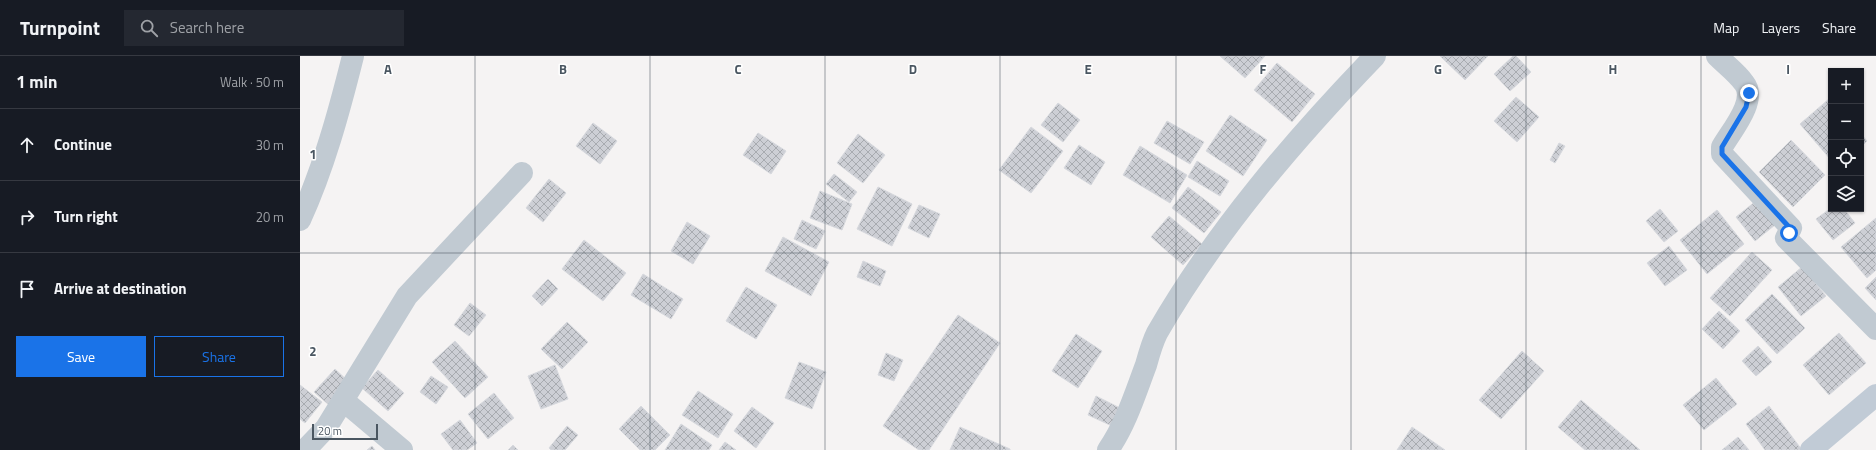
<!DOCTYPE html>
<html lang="en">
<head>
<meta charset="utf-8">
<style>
  body { margin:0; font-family:"Titillium Web",sans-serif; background:#242831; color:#f1f3f6 }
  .controls { position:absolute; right:12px; top:12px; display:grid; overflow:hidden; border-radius:0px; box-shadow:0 1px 3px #0004 }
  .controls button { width:36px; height:36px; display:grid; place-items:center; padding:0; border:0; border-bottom:1px solid #363941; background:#171b24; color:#f1f3f6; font:20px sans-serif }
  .scale { position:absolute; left:12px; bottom:10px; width:66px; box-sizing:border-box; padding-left:4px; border:2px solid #4a5661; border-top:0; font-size:11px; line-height:14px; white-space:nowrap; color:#4a5661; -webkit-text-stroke:3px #fff; paint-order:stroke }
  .stop { position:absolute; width:12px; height:12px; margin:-9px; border:3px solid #1a73e8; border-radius:50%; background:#fff }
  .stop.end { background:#1a73e8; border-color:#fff; box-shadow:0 1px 4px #0008 }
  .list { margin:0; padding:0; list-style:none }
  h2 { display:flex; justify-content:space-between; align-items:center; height:52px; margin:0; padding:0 16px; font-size:17px }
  h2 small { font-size:13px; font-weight:400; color:#9ea1a6 }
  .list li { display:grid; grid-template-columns:26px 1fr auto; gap:12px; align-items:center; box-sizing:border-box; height:72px; padding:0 16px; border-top:1px solid #363941 }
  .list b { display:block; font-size:15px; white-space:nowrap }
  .list em { font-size:13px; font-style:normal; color:#9ea1a6 }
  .actions { display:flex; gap:8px; padding:12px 16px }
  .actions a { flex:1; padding:9px 0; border:1px solid #1a73e8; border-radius:0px; text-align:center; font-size:14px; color:#1a73e8 }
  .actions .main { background:#1a73e8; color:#fff }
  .icon { flex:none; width:22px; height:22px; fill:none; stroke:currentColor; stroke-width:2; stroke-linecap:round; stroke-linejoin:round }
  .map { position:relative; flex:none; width:1576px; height:394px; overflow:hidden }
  header { display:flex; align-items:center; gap:24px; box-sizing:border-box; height:56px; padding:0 20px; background:#171b24; border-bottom:1px solid #363941 }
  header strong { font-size:19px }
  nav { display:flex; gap:22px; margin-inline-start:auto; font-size:14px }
  .search { width:280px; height:36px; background:#242831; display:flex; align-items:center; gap:10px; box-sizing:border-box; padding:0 14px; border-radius:0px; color:#9ea1a6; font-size:15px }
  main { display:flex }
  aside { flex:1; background:#171b24 }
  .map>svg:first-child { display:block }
  .building { fill:url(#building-cross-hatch); stroke:#d7d9de }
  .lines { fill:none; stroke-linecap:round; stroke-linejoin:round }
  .street { stroke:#c1cad2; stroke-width:22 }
  .secondary { stroke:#c1cbd6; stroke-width:22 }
  .route { stroke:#1a73e8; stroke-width:5 }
  .grid { fill:none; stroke:#4a5661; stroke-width:1; stroke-opacity:0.55 }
  .grid-label { font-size:13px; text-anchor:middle; font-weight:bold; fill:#4a5661; stroke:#fff; stroke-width:3; stroke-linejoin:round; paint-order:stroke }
</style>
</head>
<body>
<header>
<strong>Turnpoint</strong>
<div class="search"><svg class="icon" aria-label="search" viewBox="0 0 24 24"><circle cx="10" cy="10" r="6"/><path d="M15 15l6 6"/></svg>Search here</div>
<nav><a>Map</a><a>Layers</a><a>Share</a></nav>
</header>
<main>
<aside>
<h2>1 min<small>Walk · 50 m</small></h2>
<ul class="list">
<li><svg class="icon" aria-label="ahead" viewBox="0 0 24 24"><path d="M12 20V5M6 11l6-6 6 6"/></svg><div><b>Continue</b></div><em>30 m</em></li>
<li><svg class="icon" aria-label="right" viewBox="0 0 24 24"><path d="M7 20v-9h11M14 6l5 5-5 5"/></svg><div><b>Turn right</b></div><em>20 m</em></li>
<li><svg class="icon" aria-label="arrive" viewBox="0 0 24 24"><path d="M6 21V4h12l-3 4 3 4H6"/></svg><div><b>Arrive at destination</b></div></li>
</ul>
<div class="actions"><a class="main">Save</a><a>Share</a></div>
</aside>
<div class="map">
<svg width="1576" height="394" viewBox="0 0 1576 394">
  <defs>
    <pattern id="building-cross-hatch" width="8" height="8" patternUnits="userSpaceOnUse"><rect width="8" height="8" fill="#cdcfd5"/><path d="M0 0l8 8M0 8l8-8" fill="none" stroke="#a8abb0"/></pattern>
  </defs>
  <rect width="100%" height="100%" fill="#f5f3f3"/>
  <path class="building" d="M920 0H965L945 22Z
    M1140 0H1188L1165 24Z
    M1213 0H1216L1231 16 1210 35 1194 18Z
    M977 7 1015 38 992 66 954 34Z
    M1216 41 1239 61 1217 86 1194 65Z
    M1530 42 1531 43V104L1500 68Z
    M758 47 780 64 763 86 741 69Z
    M930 59 967 84 943 120 906 95Z
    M867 65 904 86 890 108 854 87Z
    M293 67 317 85 300 108 276 90Z
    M731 71 763 95 731 137 699 114Z
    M458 77 486 95 471 118 443 99Z
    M558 78 585 99 563 127 537 107Z
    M1561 78 1567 85 1561 91Z
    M1491 84 1525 119 1493 151 1459 116Z
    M1259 87 1265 90 1255 107 1250 104Z
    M779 89 805 106 791 129 764 112Z
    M840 90 887 119 870 147 823 119Z
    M897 105 929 125 920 140 888 121Z
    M534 118 557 136 549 146 526 128Z
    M249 123 266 137 243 166 226 152Z
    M578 131 612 148 592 190 557 173Z
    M888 131 921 156 904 177 872 152Z
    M520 135 552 148 542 174 510 162Z
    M1456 145 1475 169 1455 185 1436 161Z
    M619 149 640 158 629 182 608 172Z
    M1531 152 1544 153 1555 167 1533 184 1516 163Z
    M1360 153 1378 175 1364 186 1346 165Z
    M1417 154 1444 188 1407 218 1380 184Z
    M869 160 902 188 883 209 851 181Z
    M1576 162V214L1567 222 1541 191Z
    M502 164 525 175 516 193 494 183Z
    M387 166 410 180 393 208 371 195Z
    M483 181 529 206 511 240 465 215Z
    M284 184 326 217 303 245 262 213Z
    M1369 190 1387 214 1365 230 1347 207Z
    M1452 196 1472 214 1430 260 1410 242Z
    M563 205 586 215 580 230 557 221Z
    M1502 211 1526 240 1501 260 1478 231Z
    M343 218 383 243 371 263 331 239Z
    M1576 221V244L1565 232Z
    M248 223 258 233 242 250 232 240Z
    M446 231 477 249 456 283 426 265Z
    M1472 238 1505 272 1477 298 1445 264Z
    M170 247 186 259 169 280 154 269Z
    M1419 255 1440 275 1423 293 1402 273Z
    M658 259 700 287 629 394H619L583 370Z
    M267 266 288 286 262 313 241 293Z
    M1539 277 1566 307 1529 339 1503 309Z
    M776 278 802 295 778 332 752 315Z
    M155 285 188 321 165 342 132 306Z
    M1458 290 1472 306 1456 320 1442 305Z
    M1222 295 1244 315 1201 363 1179 344Z
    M586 297 603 304 594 325 578 319Z
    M499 306 526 316 512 353 485 342Z
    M255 309 268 343 241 353 228 320Z
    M35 313 50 327 29 349 14 336Z
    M78 314 104 337 88 355 62 332Z
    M131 320 148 331 136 348 120 336Z
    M1416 322 1437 348 1404 374 1383 349Z
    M0 329 22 346 5 367 0 363Z
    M398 335 433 358 418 382 382 359Z
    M194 337 214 362 188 383 168 358Z
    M796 340 820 352 812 370 788 359Z
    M1281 344 1340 394H1285L1258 371Z
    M341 350 370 379 355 394H340L319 373Z
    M1469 350 1502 394H1465L1446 368Z
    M452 351 474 367 456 392 434 375Z
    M160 364 177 387 167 394H153L141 378Z
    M381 368 412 389 409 394H365Z
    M267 370 278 379 265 394H251L249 392Z
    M660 371 710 393V394H650Z
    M1112 371 1145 394H1097Z
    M1438 381 1449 394H1422Z
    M425 386 436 394H419Z
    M213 389 218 394H208Z
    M72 390 75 394H67Z"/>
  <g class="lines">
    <path class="street" d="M1417 0C1426 9 1437 17 1444 27 1458 44 1431 75 1422 91V98L1491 172 1486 182 1576 273
      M0 164C24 111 39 56 53 0
      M44 345 102 394
      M5 394 26 372 107 240 222 117
      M808 394C826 368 835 338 846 309 849 298 852 287 857 277 915 176 994 84 1075 0"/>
    <path class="secondary" d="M1511 394 1576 339"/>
  </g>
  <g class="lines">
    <path class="route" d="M1449 37 1446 51 1422 91V98L1490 172 1489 177"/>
  </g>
  <path class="grid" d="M175 0V394M350 0V394M525 0V394M700 0V394M876 0V394M1051 0V394M1226 0V394M1401 0V394M0 197H1576"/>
  <g class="grid-label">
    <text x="88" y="18">A</text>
    <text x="263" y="18">B</text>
    <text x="438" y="18">C</text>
    <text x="613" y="18">D</text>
    <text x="788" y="18">E</text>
    <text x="963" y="18">F</text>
    <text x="1138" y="18">G</text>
    <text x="1313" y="18">H</text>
    <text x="1488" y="18">I</text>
    <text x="13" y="103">1</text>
    <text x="13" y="300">2</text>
  </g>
</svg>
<div class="controls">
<button>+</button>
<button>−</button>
<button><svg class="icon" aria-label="locate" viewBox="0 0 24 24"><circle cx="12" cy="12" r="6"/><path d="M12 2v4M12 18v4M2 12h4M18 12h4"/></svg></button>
<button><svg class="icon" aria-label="layers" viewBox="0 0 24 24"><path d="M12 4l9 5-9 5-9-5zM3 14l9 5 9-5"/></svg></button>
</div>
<div class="scale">20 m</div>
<div class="stop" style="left:1489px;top:177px"></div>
<div class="stop end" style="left:1449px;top:37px"></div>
</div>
</main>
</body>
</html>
